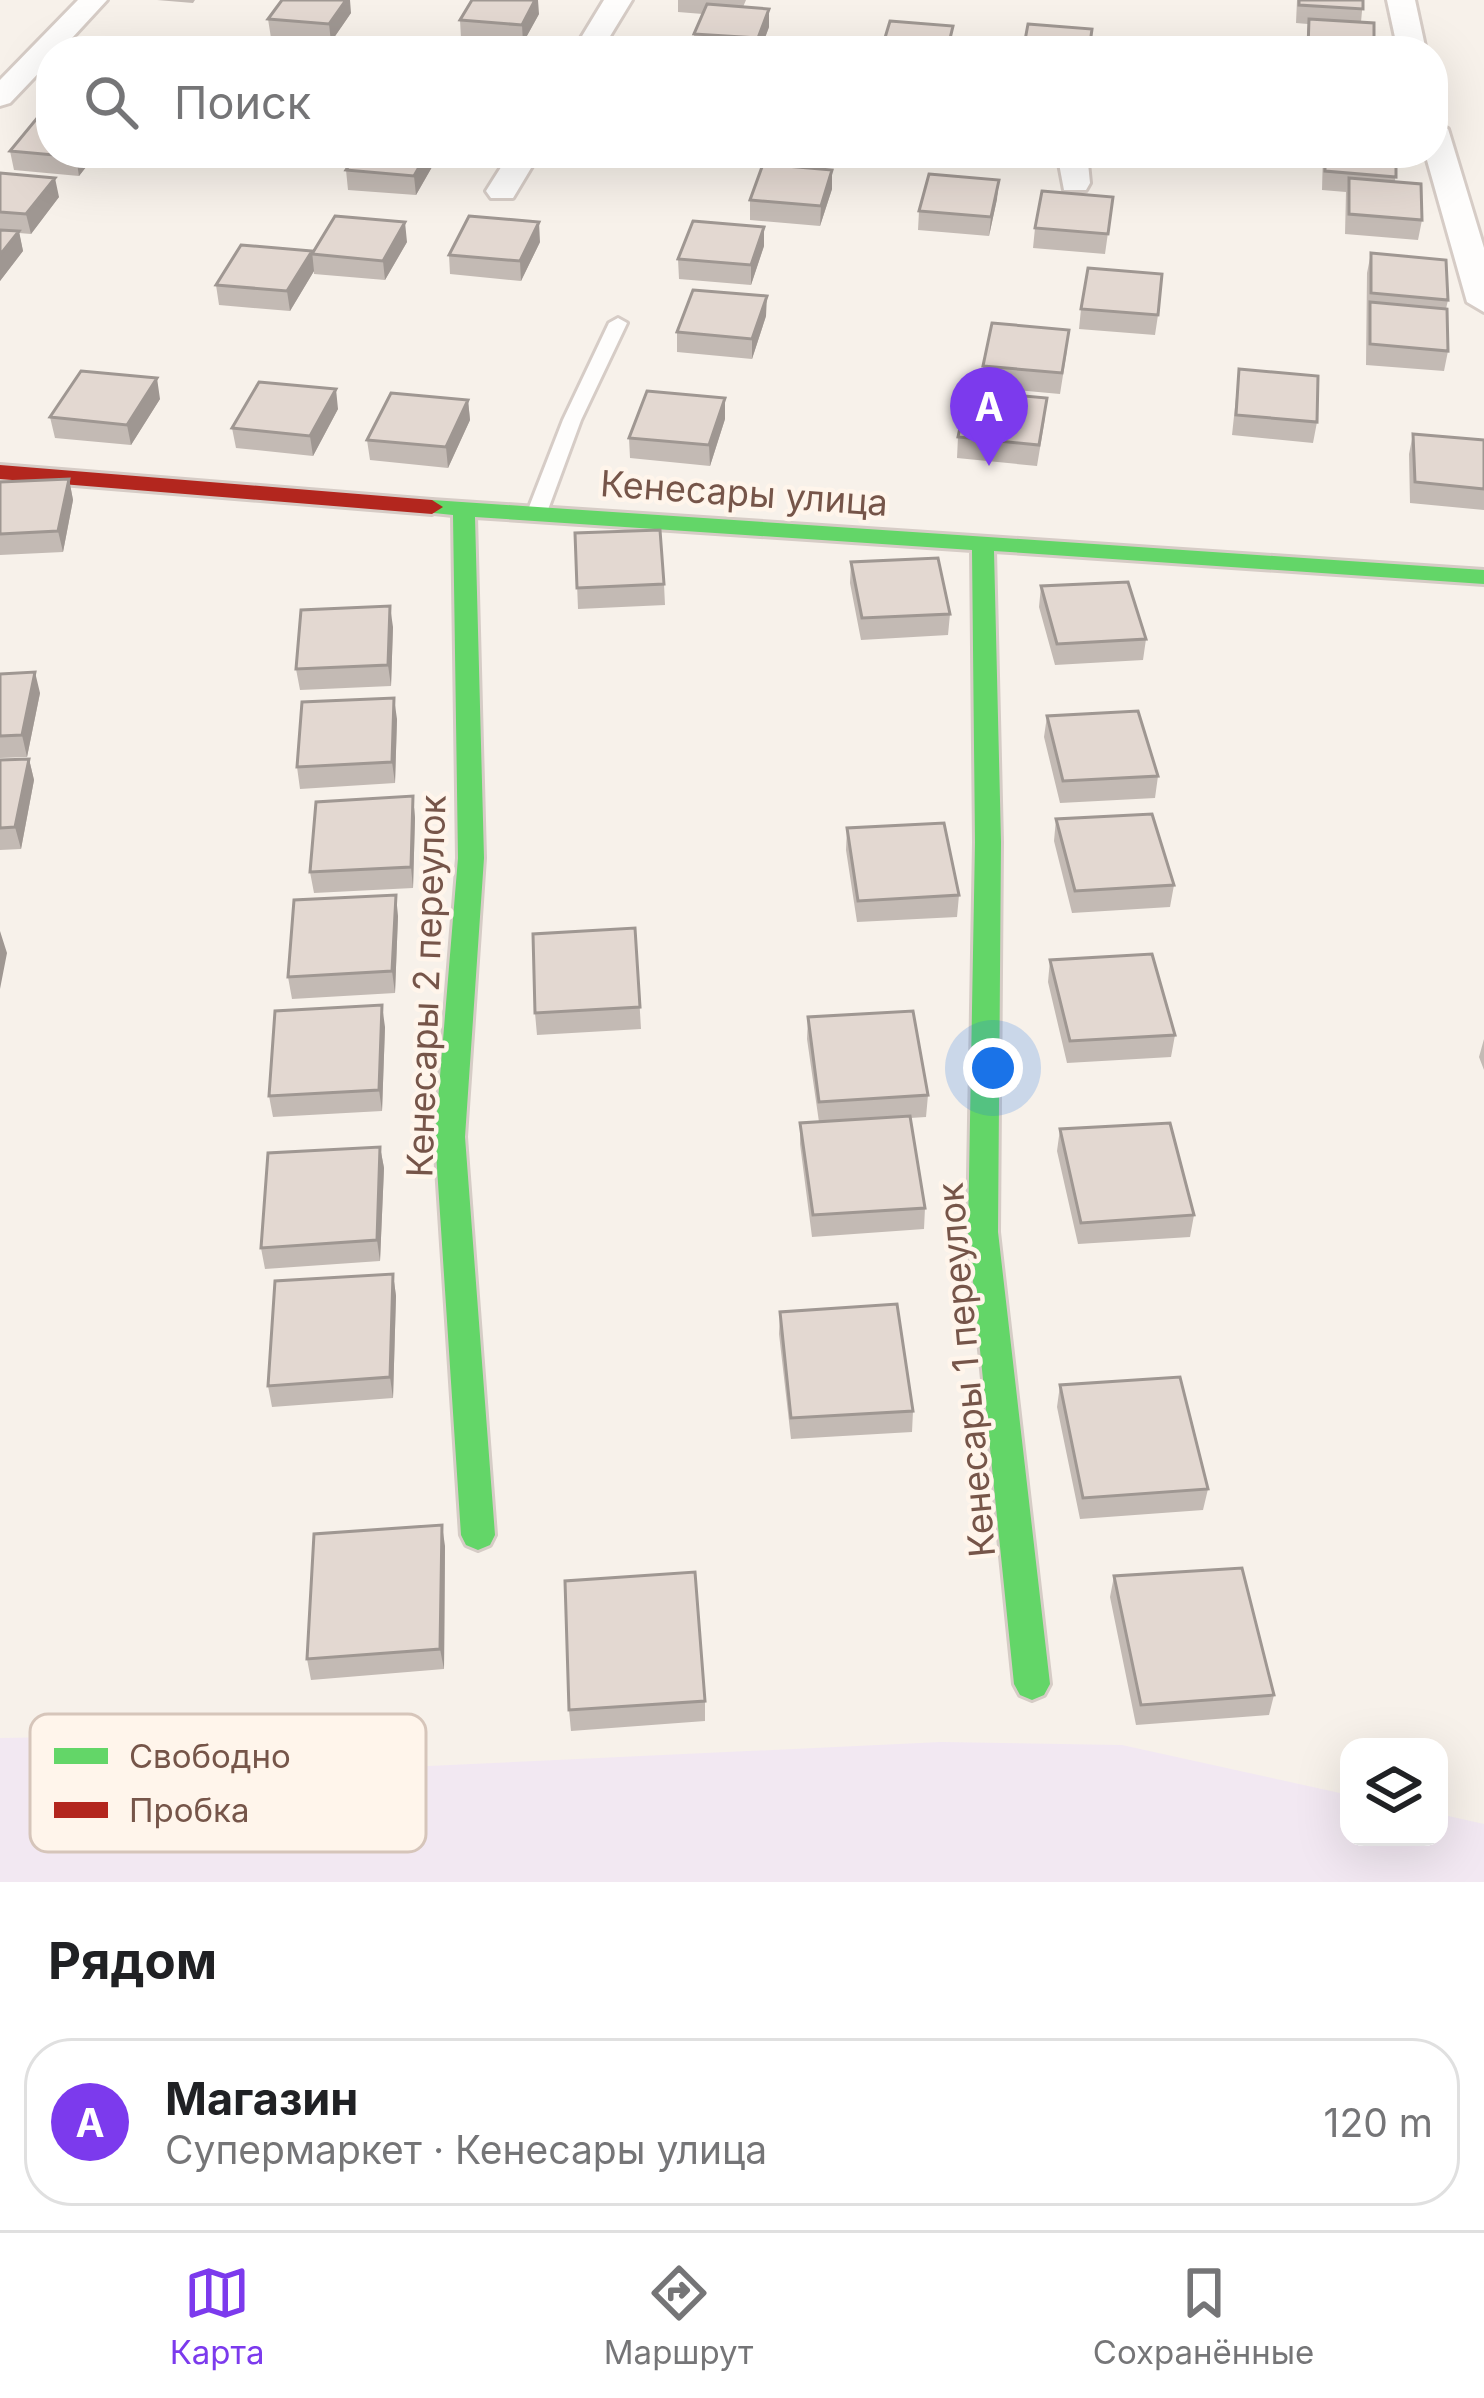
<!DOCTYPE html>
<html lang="ru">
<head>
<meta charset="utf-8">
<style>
  body { margin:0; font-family:Inter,sans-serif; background:#f6f6f6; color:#202124 }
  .controls { position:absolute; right:36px; bottom:36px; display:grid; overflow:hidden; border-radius:24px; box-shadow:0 12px 48px #0002 }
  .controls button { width:108px; height:108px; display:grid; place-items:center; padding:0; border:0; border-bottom:3px solid #e0e0e0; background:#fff; color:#202124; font:60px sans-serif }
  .you { position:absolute; left:993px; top:1068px; width:42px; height:42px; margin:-30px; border:9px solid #fff; border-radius:50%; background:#1a73e8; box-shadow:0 0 0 18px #1a73e833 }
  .badge { display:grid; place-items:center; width:78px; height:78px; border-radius:50%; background:#7c3aed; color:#fff; font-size:39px; font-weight:700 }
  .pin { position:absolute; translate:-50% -99px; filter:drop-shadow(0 3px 6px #0008) }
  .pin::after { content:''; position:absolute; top:63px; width:42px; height:36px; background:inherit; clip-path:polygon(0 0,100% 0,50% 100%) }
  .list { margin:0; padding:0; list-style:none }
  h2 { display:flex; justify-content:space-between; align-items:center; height:156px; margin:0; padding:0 48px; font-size:51px }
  h2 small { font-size:39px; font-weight:400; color:#757577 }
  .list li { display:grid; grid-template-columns:78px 1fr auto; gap:36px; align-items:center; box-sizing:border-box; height:168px; margin:0 24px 24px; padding:0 24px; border:3px solid #e0e0e0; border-radius:48px }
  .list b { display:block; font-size:45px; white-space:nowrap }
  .list p { margin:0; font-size:39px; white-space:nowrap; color:#757577 }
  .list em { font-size:39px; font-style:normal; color:#757577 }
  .icon { flex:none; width:66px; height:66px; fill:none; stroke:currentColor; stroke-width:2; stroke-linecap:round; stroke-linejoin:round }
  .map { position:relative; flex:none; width:1484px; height:1882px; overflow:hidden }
  .search { position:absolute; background:#fff; box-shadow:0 12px 48px #0002; left:36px; right:36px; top:36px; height:132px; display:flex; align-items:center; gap:30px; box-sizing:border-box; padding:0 42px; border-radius:48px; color:#757577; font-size:45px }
  .sheet { height:348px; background:#fff }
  nav { display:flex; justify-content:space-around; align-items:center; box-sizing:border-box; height:168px; border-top:3px solid #e0e0e0; background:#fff; font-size:33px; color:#757577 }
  nav a { display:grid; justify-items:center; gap:6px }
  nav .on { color:#7c3aed }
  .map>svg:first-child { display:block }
  .education { fill:#f2e8f2 }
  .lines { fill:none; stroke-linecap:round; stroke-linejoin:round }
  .lane-casing { stroke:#d6ccc6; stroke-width:6 }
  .street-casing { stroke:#d6ccc6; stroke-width:6 }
  .fast-casing { stroke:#d6ccc6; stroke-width:6 }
  .jam-casing { stroke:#d6ccc6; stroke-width:6 }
  .lane { fill:#fefdfc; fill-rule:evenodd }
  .street { fill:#fefdfc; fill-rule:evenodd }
  .fast { fill:#63d668; fill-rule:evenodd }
  .jam { fill:#b3261e; fill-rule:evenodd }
  .wall { fill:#c3bab4 }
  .shaded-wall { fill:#9f9792 }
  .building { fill:#e3d8d1; stroke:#9f9792; stroke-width:3 }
  .labels { text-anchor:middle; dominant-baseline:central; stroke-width:9; stroke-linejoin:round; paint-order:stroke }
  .street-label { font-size:36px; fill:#765549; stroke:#fff5eb }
  .key { fill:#fff5eb; stroke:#d6c5ba; stroke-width:3 }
  .key-label { font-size:33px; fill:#765549 }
</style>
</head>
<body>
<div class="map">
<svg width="1484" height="1882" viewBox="0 0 1484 1882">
  <rect width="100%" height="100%" fill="#f7f1ea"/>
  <path class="education" d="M61 1737 57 1776 407 1767 941 1742 1122 1745 1349 1795V1837H1439V1814L1484 1824V1882H0V1738Z"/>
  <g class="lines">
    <defs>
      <path id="lane" d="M618 318 627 323 581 420 546 515 543 519H529L526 515 563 420 609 323Z"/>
      <path id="street" d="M78 0H107L60 51H51V60L10 103 0 106V80Z
        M604 0H632L601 51H573Z
        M1387 0H1415L1426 51H1398Z
        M1433 120 1448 129 1484 248V312L1467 302 1425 153H1433Z
        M510 153H540L513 198H491L486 191Z
        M1057 153H1087L1090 183 1086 190H1064Z"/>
      <path id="fast" d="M432 500 1484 570V584L994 551 1001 842 998 1232 1050 1684 1044 1695 1032 1700 1020 1695 1014 1684 968 1232 975 842 972 550 475 517 484 858 465 1137 495 1535 490 1545 478 1550 466 1545 461 1535 435 1137 458 858 453 515 424 512V502Z"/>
      <path id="jam" d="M0 465 432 500 443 507 432 514 0 479Z"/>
    </defs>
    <use href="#lane" class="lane-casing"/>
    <use href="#street" class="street-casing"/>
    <use href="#fast" class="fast-casing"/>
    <use href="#jam" class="jam-casing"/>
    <use href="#lane" class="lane"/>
    <use href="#street" class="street"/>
    <use href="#fast" class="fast"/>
    <use href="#jam" class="jam"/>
  </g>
  <path class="wall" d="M157 0H195L193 3Z
    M678 0H746L743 7 769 9V27L760 51H695L694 34 703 14 678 12Z
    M1297 0H1363L1361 22 1374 51H1306L1308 24 1296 23Z
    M351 13 331 42 271 38 268 19Z
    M539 14 523 43 461 38 460 20Z
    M10 151 51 153H97L79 176 14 170Z
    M594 153H658L656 158Z
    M1323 153H1396L1395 182 1422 220 1418 240 1345 234 1346 192 1322 190Z
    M436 160 416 195 348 190 346 170Z
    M832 170V189L820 226 750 220V200Z
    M0 173 59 197 31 234 19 233 23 251 0 281Z
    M1113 197 1105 254 1033 248 1035 228Z
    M997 199 989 236 918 230 919 211Z
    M764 227V246L751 285 679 279 678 259Z
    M407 242 385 280 314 274V271L290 311 219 305 216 285 312 254Z
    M540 242 521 281 450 274 449 255Z
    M1371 253 1448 300 1446 309 1448 351 1444 371 1366 365 1367 273Z
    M1081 309 1158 315 1155 335 1079 329Z
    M766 316 752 359 677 352V332Z
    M1067 350 1060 394 982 387 983 366Z
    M1239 369 1317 422 1313 443 1232 435Z
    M160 399 131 445 55 438 50 417Z
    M468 400 470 420 448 468 370 460 367 440Z
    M338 409 313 456 236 448 232 428Z
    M1045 418 1037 466 957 458 958 437Z
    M725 419 710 466 630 458 629 438Z
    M1413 434 1484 440V510L1410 503 1409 454Z
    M69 479 73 500 63 552 0 555V482Z
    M575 533 664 584 665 605 578 609Z
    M851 562 950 614 948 635 861 640 850 583Z
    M1041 586 1146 639 1143 660 1055 665 1039 607Z
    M393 627 391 686 300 690 296 669Z
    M0 674 40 693 27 757 0 758Z
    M1047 716 1158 776 1155 798 1060 803 1044 737Z
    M397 719 395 783 300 789 297 767Z
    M29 759 34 780 21 849 0 850V760Z
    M413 796 415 818 413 888 314 893 310 872Z
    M1056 819 1174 885 1170 907 1072 913 1054 841Z
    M847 828 959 895 957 917 857 922 846 850Z
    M398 916 395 993 292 999 288 977Z
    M635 928 641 1029 537 1035 535 1013Z
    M1050 960 1175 1035 1171 1057 1067 1063 1048 982Z
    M808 1017 928 1095 926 1117 910 1118 925 1208 924 1229 812 1237 800 1144V1123L819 1122 807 1039Z
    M385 1027 382 1111 273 1117 269 1096Z
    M1484 1039V1070L1479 1057Z
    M1060 1129 1194 1215 1190 1237 1078 1244 1057 1151Z
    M380 1147 384 1168 380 1261 265 1269 261 1248Z
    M393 1274 396 1296 393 1398 272 1407 268 1386Z
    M780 1312 913 1411 912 1432 791 1439 779 1334Z
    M1060 1385 1208 1489 1203 1510 1080 1519 1057 1407Z
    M445 1546 444 1669 311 1680 307 1659Z
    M1114 1576 1274 1695 1269 1715 1136 1725 1110 1597Z
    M705 1701V1721L571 1731 569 1710Z"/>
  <path class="shaded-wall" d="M346 0H350L351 13 331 42 329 24Z
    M535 0H538L539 14 523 43 522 25Z
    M769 9V27L760 51H758V38Z
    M79 153H97L79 176 76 157Z
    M427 153H435L436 160 416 195 414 176Z
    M832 170V189L820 226 821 206Z
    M55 178 59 197 31 234 26 214Z
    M999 180 997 199 989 236 991 217Z
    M405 222 407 242 385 280 383 261Z
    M539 222 540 242 521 281 520 261Z
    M764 227V246L751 285V265Z
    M19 231 23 251 0 281V255Z
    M312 251 314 271 290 311 287 291Z
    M767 296 766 316 752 359V339Z
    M157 378 160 399 131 445 127 425Z
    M336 389 338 409 313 456 310 436Z
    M725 398V419L710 466 709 445Z
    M468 400 470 420 448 468 446 447Z
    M69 479 73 500 63 552 58 531Z
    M390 606 393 627 391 686 388 665Z
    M35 672 40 693 27 757 22 735Z
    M394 698 397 719 395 783 392 762Z
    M29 759 34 780 21 849 15 827Z
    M413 796 415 818 413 888 411 867Z
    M396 895 398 916 395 993 392 971Z
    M0 931 7 953 0 989Z
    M382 1005 385 1027 382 1111 379 1090Z
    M380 1147 384 1168 380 1261 377 1240Z
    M393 1274 396 1296 393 1398 390 1377Z
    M442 1525 445 1546 444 1669 440 1649Z"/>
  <path class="building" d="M282 0H346L329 24 268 19Z
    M472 0H535L522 25 460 20Z
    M1299 0H1363V9L1299 5Z
    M707 4 769 9 758 38 694 34Z
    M1309 19 1374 23V51L1308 48Z
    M890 21 953 26 947 51H881Z
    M1028 24 1092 29 1089 51H1023Z
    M417 43 479 47 477 51H411Z
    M38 117 51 118V153H79L76 157 10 151Z
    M357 153H427L414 176 346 170Z
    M1325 153H1396V177L1325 171Z
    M763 164 832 170 821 206 750 200Z
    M0 173 55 178 26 214 0 212Z
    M929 174 999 180 991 217 919 211Z
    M1349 178 1421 184 1422 220 1349 214Z
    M1042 191 1113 197 1108 234 1035 228Z
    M335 216 405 222 383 261 312 254Z
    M469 216 539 222 520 261 449 255Z
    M693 221 764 227 751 265 678 259Z
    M0 230 19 231 0 255Z
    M241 245 312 251 287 291 216 285Z
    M1371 253 1446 260 1448 300 1371 293Z
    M1088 268 1162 274 1158 315 1081 309Z
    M693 290 767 296 752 339 677 332Z
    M1370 302 1447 309 1448 351 1370 344Z
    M992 323 1069 330 1062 373 983 366Z
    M1239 369 1318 376 1317 422 1236 415Z
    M81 371 157 378 127 425 50 417Z
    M259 382 336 389 310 436 232 428Z
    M647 391 725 398 709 445 629 438Z
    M968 391 1047 398 1039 445 958 437Z
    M391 393 468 400 446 447 367 440Z
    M1413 434 1484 440V489L1415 482Z
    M69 479 58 531 0 534V482Z
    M660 530 664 584 577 588 575 533Z
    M938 558 950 614 862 618 851 562Z
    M1128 582 1146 639 1057 644 1041 586Z
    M390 606 388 665 296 669 301 610Z
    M35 672 22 735 0 736V674Z
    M394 698 392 762 297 767 302 702Z
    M1138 711 1158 776 1063 781 1047 716Z
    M29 759 15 827 0 828V760Z
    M413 796 411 867 310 872 316 802Z
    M1152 814 1174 885 1075 891 1056 819Z
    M944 823 959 895 858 901 847 828Z
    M396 895 392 971 288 977 294 900Z
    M635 928 640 1007 535 1013 533 934Z
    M1152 954 1175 1035 1070 1041 1050 960Z
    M382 1005 379 1090 269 1096 275 1011Z
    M913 1011 928 1095 819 1102 808 1017Z
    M910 1116 925 1208 813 1215 800 1123Z
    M1170 1123 1194 1215 1081 1223 1060 1129Z
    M380 1147 377 1240 261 1248 268 1153Z
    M393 1274 390 1377 268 1386 275 1281Z
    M897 1304 913 1411 791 1418 780 1312Z
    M1180 1377 1208 1489 1083 1498 1060 1385Z
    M442 1525 440 1649 307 1659 314 1534Z
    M1242 1568 1274 1695 1141 1705 1114 1576Z
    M695 1572 705 1701 569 1710 565 1581Z"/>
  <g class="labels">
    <g class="street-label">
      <text transform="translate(744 493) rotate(4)">Кенесары улица</text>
      <text transform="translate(426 986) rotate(-88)">Кенесары 2 переулок</text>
      <text transform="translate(966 1370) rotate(-95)">Кенесары 1 переулок</text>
    </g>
  </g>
  <rect x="30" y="1714" width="396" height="138" rx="18" class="key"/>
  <rect x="54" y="1748" width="54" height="16" fill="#63d668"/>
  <rect x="54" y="1802" width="54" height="16" fill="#b3261e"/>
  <g class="key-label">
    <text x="129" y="1768">Свободно</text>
    <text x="129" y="1822">Пробка</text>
  </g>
</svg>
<div class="controls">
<button><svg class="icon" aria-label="layers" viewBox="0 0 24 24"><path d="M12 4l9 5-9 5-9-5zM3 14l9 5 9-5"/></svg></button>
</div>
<div class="you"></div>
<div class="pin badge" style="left:989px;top:466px">A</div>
<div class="search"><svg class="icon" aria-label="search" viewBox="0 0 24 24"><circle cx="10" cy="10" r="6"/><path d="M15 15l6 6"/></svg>Поиск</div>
</div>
<section class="sheet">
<h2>Рядом<small></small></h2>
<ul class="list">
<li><span class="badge">A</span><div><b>Магазин</b><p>Супермаркет · Кенесары улица</p></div><em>120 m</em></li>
</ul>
</section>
<nav>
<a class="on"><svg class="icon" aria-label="map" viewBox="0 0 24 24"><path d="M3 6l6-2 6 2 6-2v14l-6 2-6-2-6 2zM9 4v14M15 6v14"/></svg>Карта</a>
<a><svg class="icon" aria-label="directions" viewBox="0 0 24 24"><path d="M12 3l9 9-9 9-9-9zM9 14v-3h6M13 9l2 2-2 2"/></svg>Маршрут</a>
<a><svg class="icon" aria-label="saved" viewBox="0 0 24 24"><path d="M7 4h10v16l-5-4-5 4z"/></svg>Сохранённые</a>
</nav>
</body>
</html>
